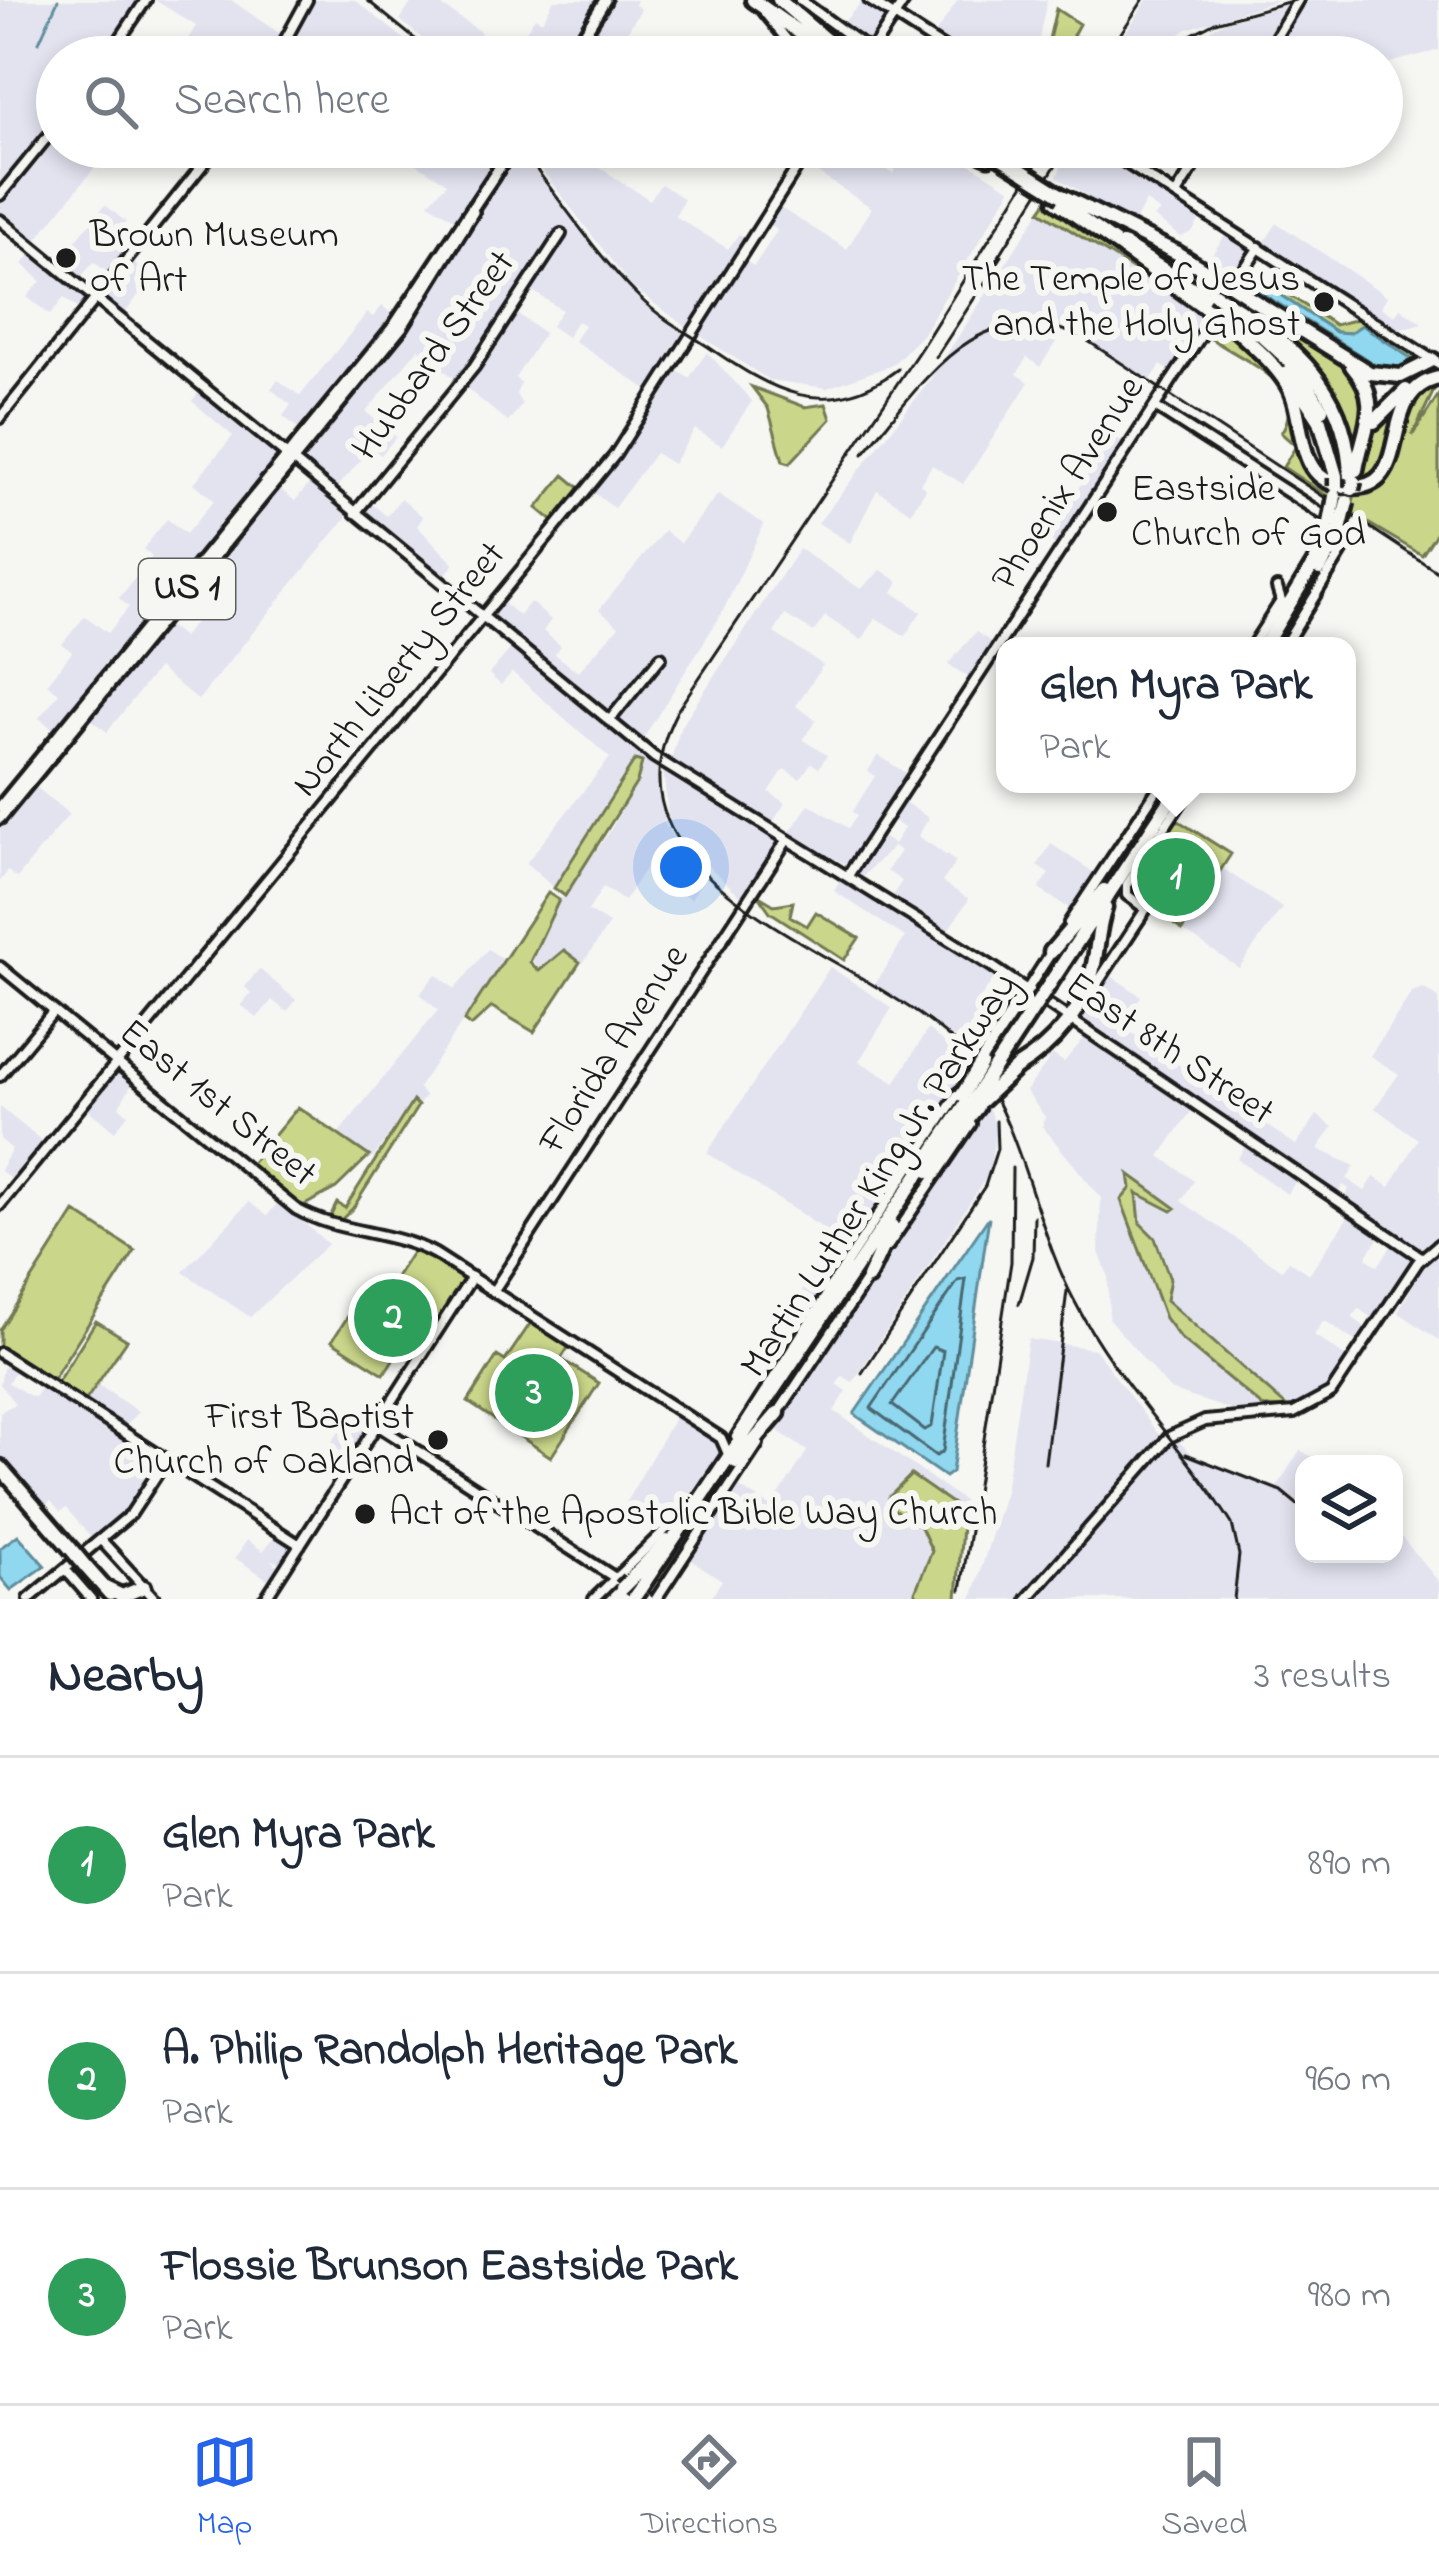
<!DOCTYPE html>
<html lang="en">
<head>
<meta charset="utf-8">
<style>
  body { margin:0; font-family:"Indie Flower",sans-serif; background:#f2f2f3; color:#1f2937 }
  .controls { position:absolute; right:36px; bottom:36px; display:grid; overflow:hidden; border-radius:24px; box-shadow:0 6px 18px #0003 }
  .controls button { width:108px; height:108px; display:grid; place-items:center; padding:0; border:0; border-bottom:3px solid #e0e1e3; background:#fff; color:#1f2937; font:60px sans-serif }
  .you { position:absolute; left:681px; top:867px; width:42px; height:42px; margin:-30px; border:9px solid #fff; border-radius:50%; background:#1a73e8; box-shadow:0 0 0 18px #1a73e833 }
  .badge { display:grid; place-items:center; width:78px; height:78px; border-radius:50%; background:#2563eb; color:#fff; font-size:39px; font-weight:700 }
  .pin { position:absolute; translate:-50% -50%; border:6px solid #fff; box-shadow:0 3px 12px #0006 }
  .popup { position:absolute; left:996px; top:637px; width:360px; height:156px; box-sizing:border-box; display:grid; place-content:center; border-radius:24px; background:#fff; filter:drop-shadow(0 3px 9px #0005); font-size:39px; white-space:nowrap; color:#747a83 }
  .popup b { font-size:45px; color:#1f2937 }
  .popup::after { content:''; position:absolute; left:50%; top:100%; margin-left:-24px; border:24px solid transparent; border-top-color:#fff }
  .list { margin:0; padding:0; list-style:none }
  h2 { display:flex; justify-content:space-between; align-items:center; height:156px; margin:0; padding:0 48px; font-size:51px }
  h2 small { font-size:39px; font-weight:400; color:#747a83 }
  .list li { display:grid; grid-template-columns:78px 1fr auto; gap:36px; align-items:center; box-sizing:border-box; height:216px; padding:0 48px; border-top:3px solid #e0e1e3 }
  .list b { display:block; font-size:45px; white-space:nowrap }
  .list p { margin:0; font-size:39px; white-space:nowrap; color:#747a83 }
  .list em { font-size:39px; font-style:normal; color:#747a83 }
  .icon { flex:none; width:66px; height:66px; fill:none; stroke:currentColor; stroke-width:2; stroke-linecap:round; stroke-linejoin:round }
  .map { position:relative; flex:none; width:1439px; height:1599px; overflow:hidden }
  .search { position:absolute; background:#fff; box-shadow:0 6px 18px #0003; left:36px; right:36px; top:36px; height:132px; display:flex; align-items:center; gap:30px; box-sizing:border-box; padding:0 42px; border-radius:66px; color:#747a83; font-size:45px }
  .sheet { height:804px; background:#fff }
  nav { display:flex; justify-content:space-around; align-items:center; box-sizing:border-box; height:168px; border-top:3px solid #e0e1e3; background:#fff; font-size:33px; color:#747a83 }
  nav a { display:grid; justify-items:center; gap:6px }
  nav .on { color:#2563eb }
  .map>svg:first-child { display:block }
  .built { fill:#e2e3ef }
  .green { fill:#cad68a; stroke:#737953; stroke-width:3; fill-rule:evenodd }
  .water { fill:#8fd8f0; stroke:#618d9b; stroke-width:3 }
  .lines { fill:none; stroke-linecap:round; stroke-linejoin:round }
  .shore { stroke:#4a6771; stroke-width:3 }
  .stream { stroke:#618d9b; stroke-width:3 }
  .secondary-casing { stroke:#1c1c1c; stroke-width:16 }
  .primary-casing { stroke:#1c1c1c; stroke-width:18 }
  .highway-casing { stroke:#1c1c1c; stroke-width:21 }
  .secondary { stroke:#f6f6f2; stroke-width:8 }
  .primary { stroke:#f6f6f2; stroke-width:9 }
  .highway { stroke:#f6f6f2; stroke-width:12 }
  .rail { stroke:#1c1c1c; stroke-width:3 }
  .highway-bridge-casing { stroke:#1c1c1c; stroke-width:21; stroke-linecap:butt }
  .highway-bridge { stroke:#f6f6f2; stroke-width:12 }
  .poi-dot { fill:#1c1c1c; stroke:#f6f6f2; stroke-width:4.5 }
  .labels { text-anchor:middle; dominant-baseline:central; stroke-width:12; stroke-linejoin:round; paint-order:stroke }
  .shield { fill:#f6f6f2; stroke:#5d5d5c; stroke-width:3 }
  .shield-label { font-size:36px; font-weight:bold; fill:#1c1c1c }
  .poi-label { font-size:39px; fill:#1c1c1c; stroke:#f6f6f2; text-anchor:start }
  .street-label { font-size:39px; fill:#1c1c1c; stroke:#f6f6f2 }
</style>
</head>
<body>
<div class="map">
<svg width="1439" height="1599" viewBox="0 0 1439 1599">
  <rect width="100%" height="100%" fill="#f6f6f2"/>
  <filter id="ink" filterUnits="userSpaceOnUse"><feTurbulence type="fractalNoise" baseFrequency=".00833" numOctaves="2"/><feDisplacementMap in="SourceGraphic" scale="24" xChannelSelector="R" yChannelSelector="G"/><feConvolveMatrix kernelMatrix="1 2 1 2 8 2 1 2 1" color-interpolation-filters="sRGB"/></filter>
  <g filter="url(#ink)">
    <path class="built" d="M0 0H143L105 57H57V120L0 189Z
      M155 0H231L286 38 273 57H242L227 47 221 57H204L185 44 196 26Z
      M309 0H355L427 57H279Z
      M413 0H433L481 32 471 50 481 57H445L400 20Z
      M554 0H599L564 57H538L542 50 522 37 535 17 542 21Z
      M611 0H637L635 5 641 9 618 47 612 43 603 57 584 44Z
      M958 0H1047L1035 57H965L933 37Z
      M1147 0H1279L1187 29 1143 57H1110Z
      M1314 0H1439V50L1382 65V57H1324L1315 51 1311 57H1267L1298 4Z
      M863 1 887 16 868 47 837 29Z
      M1291 3 1262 57 1167 53 1226 21Z
      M57 131V147H93L104 156 33 244 0 218V200Z
      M389 147H507L459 222 429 203 447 183Z
      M524 147H602L609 152 600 168 650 200 661 184 684 199 675 216 728 249 739 234 749 240 692 331 632 287Z
      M813 147H851L893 174 909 147H942L1011 189 922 335 892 365 827 388 769 380 696 333 743 260 754 266 777 231 766 222 777 206 847 249 872 208 802 163Z
      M1070 147H1091L1202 215 1193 231 1181 237 1154 217 1160 212 1146 201 1133 225 1057 177Z
      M518 150 623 282 687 338 651 392 574 341 584 325 577 321 567 337 551 326 562 310 525 286 510 309 544 333 515 378 521 383 516 394 522 405 508 422 418 349 366 412 396 437 381 455 371 448 334 491 297 461 424 297Z
      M105 205 126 222 110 242 127 257 112 276 94 262 77 281 62 268 74 254 69 249Z
      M1040 211 1179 294 1209 318 1173 373 1161 365 1150 381 1066 326 1040 367 1027 357 1017 374 1029 382 963 484 932 465 920 484 926 489 911 512 877 490 850 543 818 523 928 383Z
      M1277 223 1387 296 1381 307 1395 316 1400 308 1422 323 1398 330 1263 244Z
      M1228 231 1252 251 1234 280 1206 263Z
      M32 253 88 300 83 312 64 298 50 315 27 297 41 281 23 264Z
      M131 261 152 277 122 317 100 300Z
      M382 306 397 318 304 433 283 416 291 405 271 389 278 380 300 396 367 313 373 317Z
      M707 352 752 401 722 446 695 429 673 464 655 453 614 508 590 490 673 368 689 378Z
      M200 391 281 457 58 733 39 718 59 693 47 684 72 652 62 644 85 616 108 633 129 607 119 598 152 557 143 549 167 519 186 534 214 500 194 483 233 436 192 401Z
      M1104 431 1127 444 1059 547 1044 537 1089 473 1074 463 1092 434 1098 437Z
      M311 482 350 513 198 700 158 668 107 732 86 715 163 622 183 637 206 609 187 593 275 485 295 501Z
      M718 494 764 524 722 613 641 742 488 617 500 600 519 616 530 602 551 620 543 631 561 646 555 654 578 672 619 626 599 610 664 531 680 543Z
      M401 498 423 517 417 526 454 564 442 579 359 512 368 501 387 516Z
      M799 549 861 589 881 570 899 582 893 592 921 612 905 636 876 618 862 640 825 616 814 632 785 615 774 633 823 665 796 706 816 720 803 740 827 755 819 768 811 763 800 779 784 769 769 792 785 803 769 828 670 763 681 726Z
      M976 632 995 645 972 680 948 664Z
      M513 646 658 763 665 825 689 862 686 870 701 883 691 899 674 888 685 870 657 851 624 901 603 887 588 911 609 924 583 963 564 951 539 971 530 955 543 924 610 831 636 783 635 761 554 888 526 863 610 758 512 672 501 685 489 674Z
      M878 755 910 776 851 866 786 838 809 804 848 828 857 815 852 812 875 776 868 771Z
      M663 768 780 845 746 901 679 839 668 816Z
      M31 783 69 814 17 878 8 871 0 881V821Z
      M901 800 929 818 918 836 956 862 942 882 969 899 946 933 891 898 902 881 887 871 900 851 894 846 861 878 855 871 878 835 894 844 904 828 889 818Z
      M1051 844 1099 876 1075 912 1039 889 1049 874 1037 866Z
      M1222 868 1282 908 1239 968 1182 930Z
      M843 875 997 974 977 1003 984 1008 962 1043 874 986 905 937 834 891Z
      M488 949 504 960 418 1088 425 1096 418 1106 412 1102 372 1159 339 1133 438 1010 420 994 436 974 455 989Z
      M830 967 892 1008 859 1061 895 1083 928 1029 971 1068 815 1309 798 1297 836 1237 707 1153Z
      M259 969 296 1000 287 1012 272 1000 257 1018 241 1005 251 993 245 987Z
      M1107 973 1141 996 1122 1026 1226 1097 1236 1084 1271 1107 1262 1122 1296 1145 1317 1115 1333 1127 1318 1149 1355 1166 1347 1179 1365 1191 1374 1177 1390 1187 1418 1139 1375 1108 1399 1074 1370 1056 1412 992 1423 988 1439 998V1239L1417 1249 1343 1199 1349 1189 1343 1185 1337 1195 1080 1020 1079 1013Z
      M1087 1035 1194 1107 1160 1156 1194 1181 1181 1201 1282 1270 1289 1261 1309 1274 1350 1214 1380 1235 1366 1258 1378 1266 1393 1244 1409 1254 1411 1265 1375 1320 1359 1309 1352 1317 1369 1330 1359 1344 1324 1320 1314 1335 1349 1359 1315 1400 1288 1408 1166 1300 1139 1222 1137 1193 1171 1211 1129 1176 1131 1188 1121 1200 1165 1318 1180 1338 1275 1412 1241 1413 1170 1390 1109 1319 1108 1275 1099 1252 1101 1198 1043 1127 1045 1117 1026 1091 1053 1055 1064 1062Z
      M115 1070 134 1081 119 1106 128 1114 115 1131 84 1107Z
      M987 1104 996 1128 989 1173 853 1382 842 1376 837 1384 847 1391 834 1411 964 1501 963 1511 911 1475 889 1506 921 1527 932 1552 917 1585 919 1599H710L722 1580 686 1557 734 1484 772 1507 807 1451 771 1426Z
      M0 1107 47 1145 16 1183 0 1170 12 1149 0 1139Z
      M1247 1144 1298 1178 1287 1194 1237 1159Z
      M279 1201 328 1244 250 1317 183 1272 249 1202 267 1216Z
      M1439 1251V1340L1398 1312 1424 1265Z
      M1028 1339 1095 1349 1161 1438 1022 1599H972L1005 1491Z
      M5 1360 16 1368 8 1383 34 1398 43 1384 161 1460 132 1511 94 1541 66 1508 60 1512 51 1501 42 1509 0 1455V1412L15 1404 0 1384Z
      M98 1385 139 1412 123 1428 84 1403Z
      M352 1412 372 1425 347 1465 326 1451Z
      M677 1413 722 1441 727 1451 691 1502 655 1533 621 1511Z
      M1175 1438 1195 1457 1277 1487 1300 1450 1324 1464H1304V1554H1394V1528L1439 1582V1599H1033Z
      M277 1534 294 1548 284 1564 269 1559 281 1568 272 1582 235 1558 247 1540 263 1551Z"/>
    <path class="green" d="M1056 9 1079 24 1073 35 1101 53 1099 57H1045Z
      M1047 201 1179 294 1177 297 1040 211Z
      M1250 270 1335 325 1361 318 1428 360 1399 374 1370 371 1241 286ZM1253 277 1336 332 1350 333 1362 325 1412 360 1369 362 1248 284Z
      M1244 301 1350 366 1369 400 1354 451C1337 379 1296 342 1237 303Z
      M1216 322C1243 337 1275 363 1290 393 1307 425 1293 466 1331 484L1330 498 1283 467 1296 446 1281 433C1312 384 1242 361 1207 336Z
      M1439 380 1412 436 1439 394V529L1422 555 1351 513 1356 487C1397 476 1400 435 1406 400Z
      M752 387 805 407 826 404 831 419 790 463 783 461 768 408Z
      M1400 403 1384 467 1358 481 1375 422Z
      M564 475 582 490 555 523 537 508Z
      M635 760 642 762 637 782 565 896 554 888Z
      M1174 818 1231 854 1182 930 1128 891Z
      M548 893 559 900 530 962 539 971 564 950 580 962 534 1032 492 1007 471 1026 464 1021Z
      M759 896 774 905 793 902 790 916 807 926 816 912 859 938 844 960 770 912Z
      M413 1101 418 1106 353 1208 340 1221 330 1217 337 1203 345 1208Z
      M298 1107 369 1156 336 1188 301 1207 249 1166Z
      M1129 1174 1176 1208 1172 1211 1137 1193 1140 1223 1155 1238 1170 1279 1166 1300 1288 1408 1263 1407 1180 1338 1165 1318 1121 1200 1131 1188Z
      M75 1212 135 1251 53 1379 0 1346V1330Z
      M415 1248 465 1280 426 1341 411 1331 384 1374 332 1341 370 1282 386 1292Z
      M534 1318 571 1343 561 1359 599 1383 551 1457 468 1402 497 1356 505 1361Z
      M96 1321 127 1340 84 1403 56 1384Z
      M911 1475 963 1511 957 1599H919L915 1592 932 1551 921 1527 889 1506V1497Z"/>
    <path class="water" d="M1253 277 1336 332 1350 333 1362 325 1412 359 1401 367H1379L1247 284Z
      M989 1217 952 1472 945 1477 854 1414Z
      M18 1535 45 1566 11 1590 0 1577V1548Z"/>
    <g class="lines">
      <path class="shore" d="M966 1279 943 1451 936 1456 871 1408 958 1281Z
        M933 1347 943 1351 932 1426 925 1430 892 1405Z"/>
      <path class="stream" d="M39 42 58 0"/>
      <defs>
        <path id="secondary" d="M800 0 879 57
          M869 0 958 57
          M765 13 801 57
          M108 57 146 0
          M276 57 307 0
          M867 57 905 0
          M1264 57 1298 0
          M1101 147 1439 364
          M1176 194 1207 147
          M0 195 57 125
          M0 220 654 757 990 965 1421 1257
          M1155 407 1353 534 1284 646
          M0 418 217 147
          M355 513 474 367 561 234
          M1252 646 1281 601 1277 588
          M609 721 661 657
          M849 874 1259 247
          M1069 923 1161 784
          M0 967 296 1209C340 1234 391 1230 435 1254L721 1438 728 1454
          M1027 990 1052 951
          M1087 999 1146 909 1127 895V885L1193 784
          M0 1076 54 1011
          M0 1205 615 455 810 147
          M888 1246 971 1124
          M842 1270 959 1092
          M494 1290 785 843
          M0 1353 300 1545
          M776 1416 867 1279
          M377 1425 648 1599
          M736 1437 828 1293
          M101 1540 155 1599
          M65 1569 91 1599
          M29 1599 131 1514 167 1459
          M265 1599 472 1277
          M594 1599 696 1500
          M656 1599 758 1444
          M1027 1599 1169 1437 1205 1421 1294 1413 1331 1393 1418 1262 1439 1244"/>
        <path id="primary" d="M570 57 605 0
          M0 807 394 326 513 147
          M0 818 402 327 473 212"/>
        <path id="highway" d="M753 0 834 57
          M779 0 846 57
          M965 147 989 157
          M1062 196 1177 253 1370 373 1401 376 1433 360
          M1056 201 1231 326
          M1123 244 1210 299
          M1236 300 1228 311 1230 324C1250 343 1272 360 1287 384 1307 416 1292 475 1339 485 1421 502 1371 391 1439 378
          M1238 309C1303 352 1350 398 1350 481
          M1255 329 1298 369 1322 409
          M1352 366C1384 402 1363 429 1356 470
          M1288 372 1320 421 1336 476
          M1374 422 1406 390
          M1320 569 1340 530
          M1264 646 1315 562 1330 523
          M1051 952 1104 890
          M1047 988 1181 784
          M981 1064 1027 990
          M1016 1068C1053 1046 1086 1008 1094 964 1098 945 1098 927 1105 908
          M928 1171 977 1107
          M868 1278 892 1226
          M828 1292 846 1269
          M736 1462 778 1413
          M0 1467 71 1549
          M86 1567 110 1594
          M629 1581 667 1541
          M105 1588 122 1596 144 1587
          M640 1589 971 1096"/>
      </defs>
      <use href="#secondary" class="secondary-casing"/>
      <use href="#primary" class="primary-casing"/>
      <use href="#highway" class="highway-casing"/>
      <use href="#secondary" class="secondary"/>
      <use href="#primary" class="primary"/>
      <use href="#highway" class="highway"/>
      <path class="rail" d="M367 0 437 57
        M1105 57 1143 0
        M1149 57 1215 22 1295 0
        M519 147C558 196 595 254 640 298 659 317 684 331 707 346 771 390 826 424 898 369
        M1047 147 921 348 677 711C581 897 894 955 975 1065 1024 1132 1035 1227 1074 1300 1115 1381 1184 1447 1232 1524L1239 1555 1234 1599
        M991 269 1067 147
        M936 357 1002 256
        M863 454C924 382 978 287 1085 339L1439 573
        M1019 1304 1033 1257 1034 1216
        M862 1373 985 1186 997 1149 996 1121
        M1186 1454 1281 1491 1304 1510
        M1045 1463 1067 1291
        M961 1590 1011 1262 1012 1168"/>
      <defs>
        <path id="highway-bridge" d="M992 152 1062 196
          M1213 293 1238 309
          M1336 486V478
          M1352 489 1354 481
          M1330 523 1335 496
          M1340 530 1347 502
          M962 1095 981 1064
          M973 1100 1047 988
          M981 1101 1016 1068
          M71 1549 86 1567
          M622 1588 629 1581
          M635 1596 640 1589"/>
      </defs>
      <use href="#highway-bridge" class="highway-bridge-casing"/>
      <use href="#highway-bridge" class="highway-bridge"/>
    </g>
  </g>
  <g class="poi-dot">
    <circle cx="66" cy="258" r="12"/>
    <circle cx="1324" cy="302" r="12"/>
    <circle cx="1107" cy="512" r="12"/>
    <circle cx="438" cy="1440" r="12"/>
    <circle cx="365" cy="1514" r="12"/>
  </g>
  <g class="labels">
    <rect class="shield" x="139" y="559" width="96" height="60" rx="9"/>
    <g class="shield-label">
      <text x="187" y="589">US 1</text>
    </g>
    <g class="poi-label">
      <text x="90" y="236">Brown Museum<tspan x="90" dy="45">of Art</tspan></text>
      <text x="1300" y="280" text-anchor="end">The Temple of Jesus<tspan x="1300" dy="45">and the Holy Ghost</tspan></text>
      <text x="1131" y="490">Eastside<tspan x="1131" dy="45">Church of God</tspan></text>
      <text x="414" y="1418" text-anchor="end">First Baptist<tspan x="414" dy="45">Church of Oakland</tspan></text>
      <text x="389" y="1514">Act of the Apostolic Bible Way Church</text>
    </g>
    <g class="street-label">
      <text transform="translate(435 356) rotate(-54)">Hubbard Street</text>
      <text transform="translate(1069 484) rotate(-57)">Phoenix Avenue</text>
      <text transform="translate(400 670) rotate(-51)">North Liberty Street</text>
      <text transform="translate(615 1050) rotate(-57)">Florida Avenue</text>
      <text transform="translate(1169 1050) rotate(34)">East 8th Street</text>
      <text transform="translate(217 1104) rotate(39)">East 1st Street</text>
      <text transform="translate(880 1176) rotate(-57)">Martin Luther King Jr. Parkway</text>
    </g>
  </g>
</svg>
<div class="controls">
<button><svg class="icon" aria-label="layers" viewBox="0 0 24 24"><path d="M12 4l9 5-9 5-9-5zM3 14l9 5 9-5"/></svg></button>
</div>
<div class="you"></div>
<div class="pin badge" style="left:1176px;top:877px;background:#2e9e5b">1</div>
<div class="popup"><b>Glen Myra Park</b>Park</div>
<div class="pin badge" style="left:393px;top:1318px;background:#2e9e5b">2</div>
<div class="pin badge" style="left:534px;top:1393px;background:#2e9e5b">3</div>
<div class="search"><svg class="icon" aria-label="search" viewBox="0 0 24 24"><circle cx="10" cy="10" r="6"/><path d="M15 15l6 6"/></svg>Search here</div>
</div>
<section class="sheet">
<h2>Nearby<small>3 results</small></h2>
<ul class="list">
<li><span class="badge" style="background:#2e9e5b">1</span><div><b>Glen Myra Park</b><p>Park</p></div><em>890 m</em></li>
<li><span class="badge" style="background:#2e9e5b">2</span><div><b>A. Philip Randolph Heritage Park</b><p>Park</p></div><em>960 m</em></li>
<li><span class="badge" style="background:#2e9e5b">3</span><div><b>Flossie Brunson Eastside Park</b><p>Park</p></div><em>980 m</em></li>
</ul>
</section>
<nav>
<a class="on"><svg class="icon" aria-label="map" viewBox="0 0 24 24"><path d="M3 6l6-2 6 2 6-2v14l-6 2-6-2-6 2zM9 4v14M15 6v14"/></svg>Map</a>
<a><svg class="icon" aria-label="directions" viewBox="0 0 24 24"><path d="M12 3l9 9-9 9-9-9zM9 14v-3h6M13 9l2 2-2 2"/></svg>Directions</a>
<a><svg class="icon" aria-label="saved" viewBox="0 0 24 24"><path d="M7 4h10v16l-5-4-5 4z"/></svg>Saved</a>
</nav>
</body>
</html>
